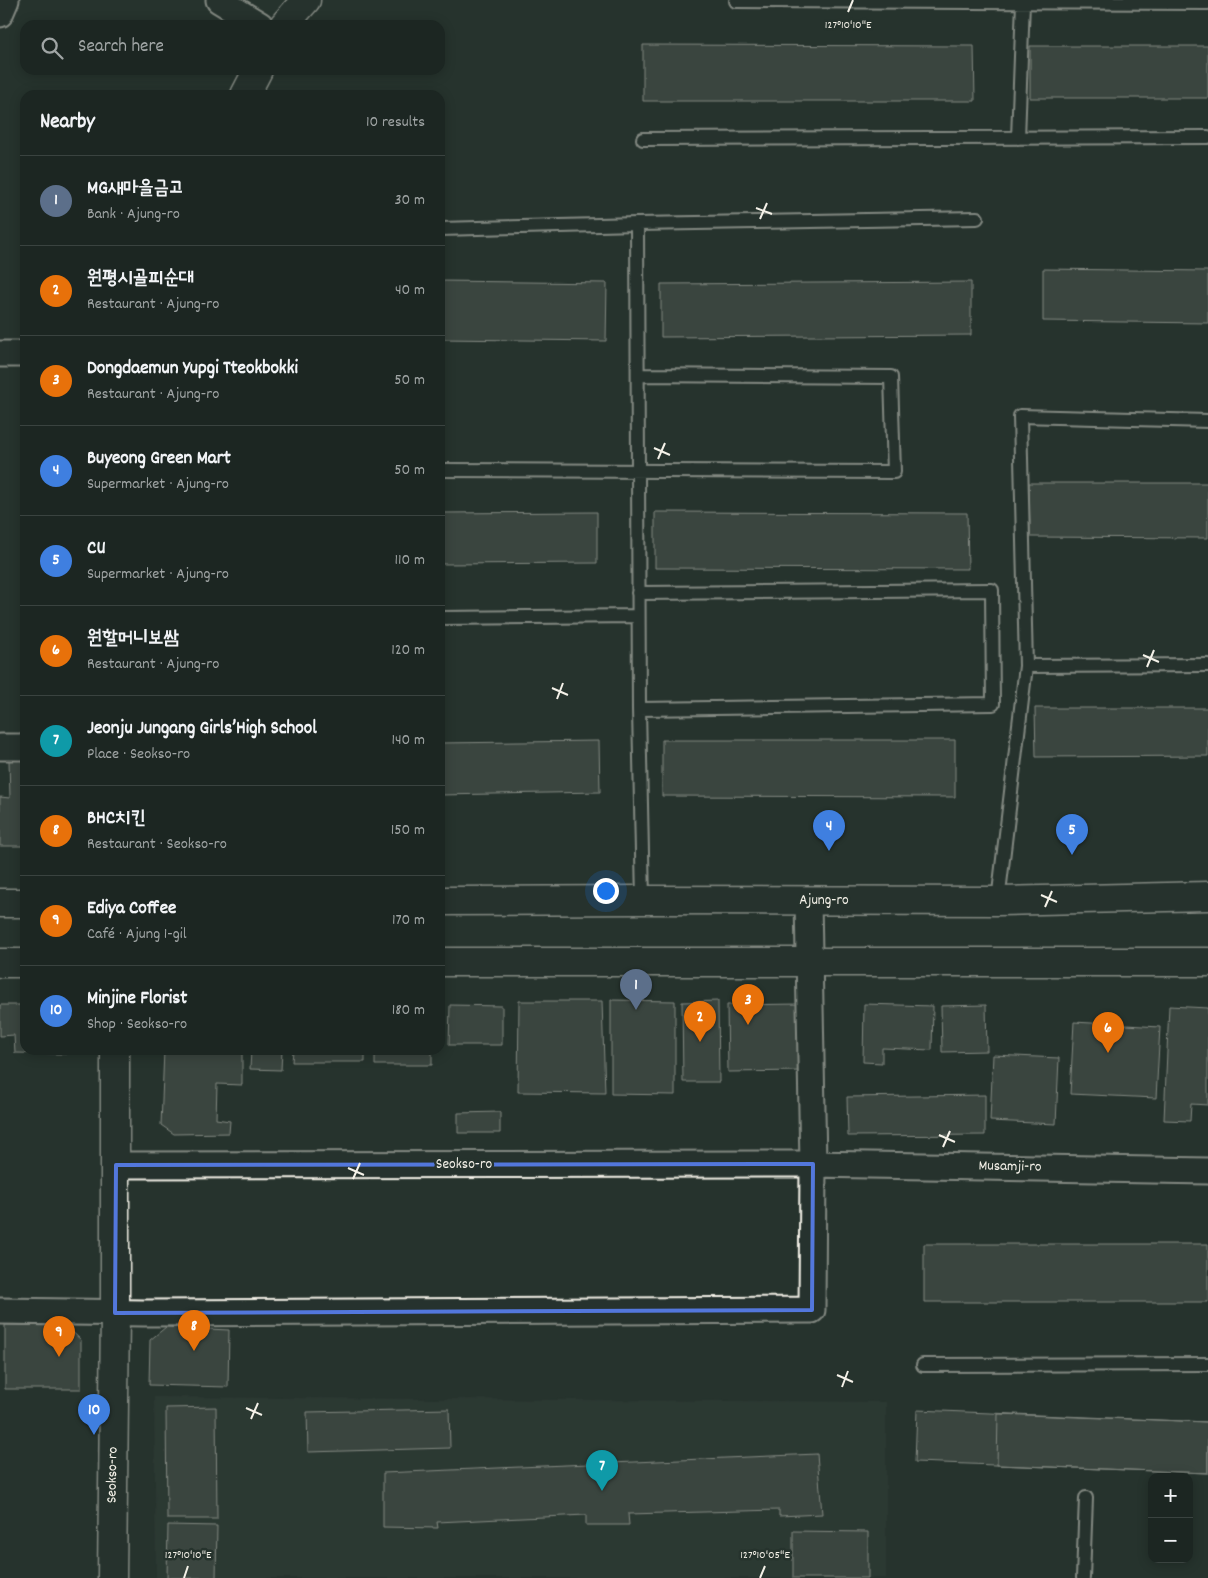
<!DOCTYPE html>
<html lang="en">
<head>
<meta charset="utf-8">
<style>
  body { margin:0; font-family:Dekko,"Poor Story",sans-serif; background:#29322f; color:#f1f3f6 }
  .controls { position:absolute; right:15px; bottom:15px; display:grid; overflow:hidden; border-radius:10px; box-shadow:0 2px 12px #0003 }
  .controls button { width:45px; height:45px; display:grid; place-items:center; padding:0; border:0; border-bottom:1px solid #3a4340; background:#1c2622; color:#f1f3f6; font:25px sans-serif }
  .you { position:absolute; left:605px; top:890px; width:18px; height:18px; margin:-12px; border:4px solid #fff; border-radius:50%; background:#1a73e8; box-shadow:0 0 0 8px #1a73e833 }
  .badge { display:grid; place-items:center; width:32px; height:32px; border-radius:50%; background:#ffd166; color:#fff; font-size:16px; font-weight:700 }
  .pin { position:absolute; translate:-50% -41px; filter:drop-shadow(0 1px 2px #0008) }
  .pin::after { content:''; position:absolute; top:26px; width:18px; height:15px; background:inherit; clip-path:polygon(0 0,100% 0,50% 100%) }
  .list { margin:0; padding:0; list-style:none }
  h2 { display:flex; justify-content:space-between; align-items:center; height:65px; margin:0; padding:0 20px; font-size:21px }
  h2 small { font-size:16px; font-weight:400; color:#a0a5a5 }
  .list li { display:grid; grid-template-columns:32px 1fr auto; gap:15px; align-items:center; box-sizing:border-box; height:90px; padding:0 20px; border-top:1px solid #3a4340 }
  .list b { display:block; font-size:19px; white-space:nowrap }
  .list p { margin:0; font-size:16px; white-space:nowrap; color:#a0a5a5 }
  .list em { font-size:16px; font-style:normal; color:#a0a5a5 }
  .icon { flex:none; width:28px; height:28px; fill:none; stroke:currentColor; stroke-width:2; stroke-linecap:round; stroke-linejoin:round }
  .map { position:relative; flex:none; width:1208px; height:1578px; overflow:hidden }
  .search { position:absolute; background:#1c2622; box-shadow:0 2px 12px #0003; left:20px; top:20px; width:425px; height:55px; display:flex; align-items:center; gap:12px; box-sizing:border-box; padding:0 18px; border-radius:15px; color:#a0a5a5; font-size:19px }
  .panel { position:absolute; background:#1c2622; box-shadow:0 2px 12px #0003; left:20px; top:90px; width:425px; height:965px; border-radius:15px }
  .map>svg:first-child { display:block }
  .built { fill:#333f39 }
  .building { fill:#525c55; stroke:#f4f1e8 }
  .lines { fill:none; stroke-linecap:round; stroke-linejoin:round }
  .service-casing { stroke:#f4f1e8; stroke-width:16 }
  .minor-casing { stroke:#f4f1e8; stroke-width:29 }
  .tertiary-casing { stroke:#f4f1e8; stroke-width:31 }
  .service { stroke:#26332d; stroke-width:12 }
  .minor { stroke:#26332d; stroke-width:25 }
  .tertiary { stroke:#26332d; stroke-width:28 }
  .marked { fill:none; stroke:#5377dc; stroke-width:4; stroke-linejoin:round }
  .ticks { fill:none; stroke:#f4f1e8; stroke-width:2 }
  .labels { text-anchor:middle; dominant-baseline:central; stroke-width:5; stroke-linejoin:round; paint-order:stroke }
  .street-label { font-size:15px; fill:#f4f1e8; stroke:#26332d }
  .ticks-label { font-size:12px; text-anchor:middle; fill:#f4f1e8; stroke:#26332d; stroke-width:5; stroke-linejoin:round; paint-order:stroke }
</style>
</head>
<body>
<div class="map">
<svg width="1208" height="1578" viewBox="0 0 1208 1578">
  <rect width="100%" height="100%" fill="#26332d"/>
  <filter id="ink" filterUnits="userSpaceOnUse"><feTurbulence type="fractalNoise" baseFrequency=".02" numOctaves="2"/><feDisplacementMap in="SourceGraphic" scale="10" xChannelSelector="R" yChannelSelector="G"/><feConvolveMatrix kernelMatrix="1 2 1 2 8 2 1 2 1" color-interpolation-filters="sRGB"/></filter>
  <g filter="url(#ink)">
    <path class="built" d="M154 1397 886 1402V1578H156Z"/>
    <path class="building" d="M643 45 974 46 975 101H643Z
      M1030 46H1208V98H1030Z
      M1043 269 1208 271V323L1043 321Z
      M440 281 607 283 606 341 440 339Z
      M971 282V335L661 337V284Z
      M1029 483H1208V538L1030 537Z
      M597 512V563L440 564V513Z
      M655 512 967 513 968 569 655 568Z
      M1035 708H1208V756L1036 757Z
      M662 740H955V797L662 796Z
      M599 741 600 792 440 795V743Z
      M9 760H25V846H0V797L10 798Z
      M611 1000 675 1001V1095L611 1094Z
      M519 1001H602L605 1093 518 1092Z
      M718 1001 719 1082H683L682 1002Z
      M801 1004 802 1071 728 1072 727 1005Z
      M864 1004 933 1006 932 1050 882 1048V1063L863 1062Z
      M0 1005H25V1050H66V1054L15 1053 14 1035 0 1036Z
      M450 1005 502 1006V1045H449Z
      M986 1005 987 1051 942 1052 941 1006Z
      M1169 1006 1208 1008V1105L1191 1104 1190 1121 1164 1120Z
      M1074 1022 1160 1027 1156 1098 1070 1094Z
      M164 1050H242V1085L217 1084 216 1119 230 1121 229 1133 174 1134 161 1125Z
      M251 1050H282L281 1070 250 1069Z
      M293 1050H365V1062H292Z
      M375 1050H437V1051L432 1050V1065H375Z
      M993 1055 1059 1058 1056 1124 990 1121Z
      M985 1095V1135L848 1136 847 1097Z
      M500 1112V1133H458V1113Z
      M924 1244H1208V1302H924Z
      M5 1325 66 1326 81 1340V1389H5Z
      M166 1327 229 1330 228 1387 149 1385 150 1340Z
      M216 1407 217 1519H167L166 1408Z
      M449 1409 450 1448 308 1452 307 1412Z
      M917 1410 1208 1422V1473L915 1462Z
      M998 1414 1208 1422V1473L997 1465Z
      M817 1454 822 1514 779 1516V1510L628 1514 629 1525H586V1515L437 1522 438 1528 383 1527V1473Z
      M168 1525 217 1526 216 1578H167Z
      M793 1531 868 1532V1578H793Z"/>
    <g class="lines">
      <defs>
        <path id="service" d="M736 1 1208 3
          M1018 138 1023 2
          M643 139 1208 137
          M440 229 637 224
          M440 470 894 472 891 377 638 375
          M638 593 992 590 993 704 639 709
          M440 618 638 616
          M1026 666 1208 665
          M643 900 639 709 637 224 977 218
          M998 901 1026 666 1020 416 1208 421
          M923 1365 1208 1364
          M1083 1578 1086 1498"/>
        <path id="minor" d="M219 0 260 25
          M0 14 6 0
          M0 354H25
          M0 747H25
          M116 1165 813 1164 1208 1171
          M0 1311 144 1313 812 1310 813 1164 808 901"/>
        <path id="tertiary" d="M284 25 306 0
          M245 95 258 70
          M440 901 643 900 998 901 1208 896
          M0 903H25
          M440 962H1208
          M0 963H25
          M112 1578 115 1313V1050"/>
      </defs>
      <use href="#service" class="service-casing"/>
      <use href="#minor" class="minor-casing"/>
      <use href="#tertiary" class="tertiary-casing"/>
      <use href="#service" class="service"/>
      <use href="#minor" class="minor"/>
      <use href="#tertiary" class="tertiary"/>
    </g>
  </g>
  <path d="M0 0H1208V1578H0ZM813 1164 812 1310 115 1313 116 1165Z" fill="#26332d" fill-opacity=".55" fill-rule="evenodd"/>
  <path class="marked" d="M813 1164 812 1310 115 1313 116 1165Z"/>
  <path class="ticks" d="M848 12 853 0M756 208 772 214M760 219 767 203M654 448 670 455M658 459 665 443M1143 655 1159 662M1147 667 1154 650M552 688 568 695M557 699 563 683M1041 895 1057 902M1045 907 1052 891M939 1135 955 1142M943 1147 950 1131M348 1168 364 1175M353 1179 360 1163M837 1375 853 1382M842 1387 848 1371M246 1408 262 1415M251 1419 258 1403M184 1578 188 1566M760 1578 765 1566"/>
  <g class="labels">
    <g class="street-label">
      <text x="824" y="901">Ajung-ro</text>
      <text x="464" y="1165">Seokso-ro</text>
      <text transform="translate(1010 1167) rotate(1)">Musamji-ro</text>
      <text transform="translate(113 1475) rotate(-89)">Seokso-ro</text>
    </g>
  </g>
  <g class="ticks-label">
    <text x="848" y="28">127°10'10"E</text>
    <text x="188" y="1558">127°10'10"E</text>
    <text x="765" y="1558">127°10'05"E</text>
  </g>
</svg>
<div class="controls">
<button>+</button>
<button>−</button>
</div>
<div class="you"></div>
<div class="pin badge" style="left:636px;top:1010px;background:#5c6f8a">1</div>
<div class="pin badge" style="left:700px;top:1042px;background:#e8710a">2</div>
<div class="pin badge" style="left:748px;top:1025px;background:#e8710a">3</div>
<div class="pin badge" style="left:829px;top:851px;background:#3f7fe0">4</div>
<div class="pin badge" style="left:1072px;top:855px;background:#3f7fe0">5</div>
<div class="pin badge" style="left:1108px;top:1053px;background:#e8710a">6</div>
<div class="pin badge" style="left:602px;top:1491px;background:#0f9aa8">7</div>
<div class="pin badge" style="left:194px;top:1351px;background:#e8710a">8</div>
<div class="pin badge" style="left:59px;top:1357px;background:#e8710a">9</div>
<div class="pin badge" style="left:94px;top:1435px;background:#3f7fe0">10</div>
<div class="search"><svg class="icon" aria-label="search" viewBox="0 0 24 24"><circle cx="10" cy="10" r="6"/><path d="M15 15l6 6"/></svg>Search here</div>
<section class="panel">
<h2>Nearby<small>10 results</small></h2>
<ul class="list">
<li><span class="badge" style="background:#5c6f8a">1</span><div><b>MG새마을금고</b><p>Bank · Ajung-ro</p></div><em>30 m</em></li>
<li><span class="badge" style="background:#e8710a">2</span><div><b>원평시골피순대</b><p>Restaurant · Ajung-ro</p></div><em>40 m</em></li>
<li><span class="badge" style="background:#e8710a">3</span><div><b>Dongdaemun Yupgi Tteokbokki</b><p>Restaurant · Ajung-ro</p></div><em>50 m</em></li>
<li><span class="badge" style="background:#3f7fe0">4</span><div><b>Buyeong Green Mart</b><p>Supermarket · Ajung-ro</p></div><em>50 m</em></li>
<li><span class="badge" style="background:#3f7fe0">5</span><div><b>CU</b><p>Supermarket · Ajung-ro</p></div><em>110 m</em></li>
<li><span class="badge" style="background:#e8710a">6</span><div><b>원할머니보쌈</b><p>Restaurant · Ajung-ro</p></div><em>120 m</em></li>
<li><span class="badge" style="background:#0f9aa8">7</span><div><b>Jeonju Jungang Girls’High School</b><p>Place · Seokso-ro</p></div><em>140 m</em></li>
<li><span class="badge" style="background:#e8710a">8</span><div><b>BHC치킨</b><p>Restaurant · Seokso-ro</p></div><em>150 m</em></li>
<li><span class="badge" style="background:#e8710a">9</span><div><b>Ediya Coffee</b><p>Café · Ajung 1-gil</p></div><em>170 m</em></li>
<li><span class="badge" style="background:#3f7fe0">10</span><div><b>Minjine Florist</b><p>Shop · Seokso-ro</p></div><em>180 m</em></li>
</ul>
</section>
</div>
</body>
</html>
